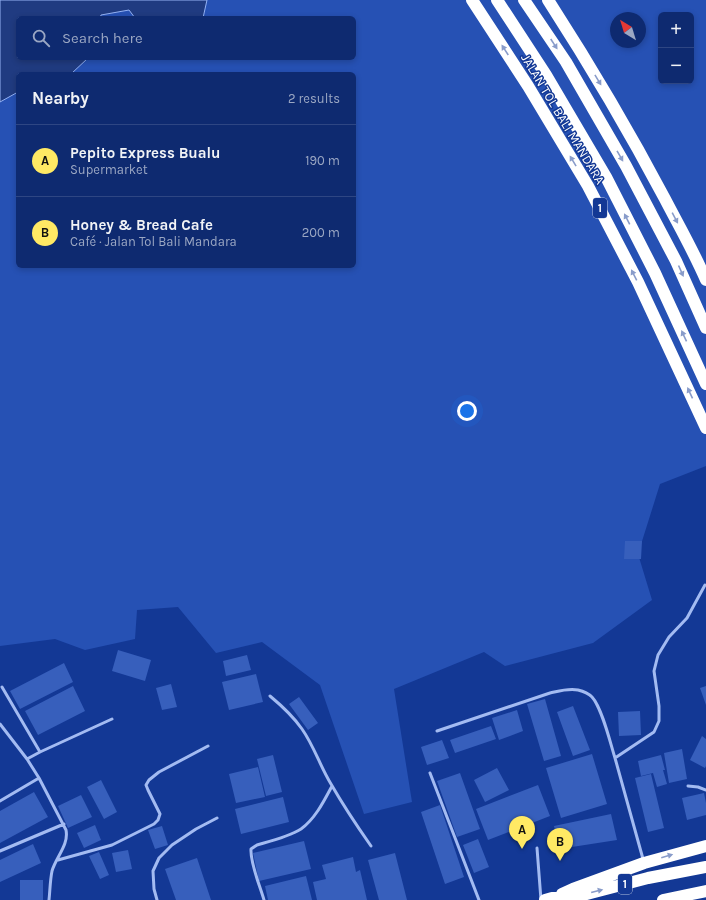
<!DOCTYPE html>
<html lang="en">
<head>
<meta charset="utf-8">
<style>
  body { margin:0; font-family:Karla,sans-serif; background:#173275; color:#f1f3f6 }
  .controls { position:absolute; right:12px; top:12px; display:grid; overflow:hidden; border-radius:6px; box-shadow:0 2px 6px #0003 }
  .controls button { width:36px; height:36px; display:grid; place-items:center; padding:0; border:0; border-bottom:1px solid #2e4683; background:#0e2a70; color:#f1f3f6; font:20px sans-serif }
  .compass { position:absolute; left:610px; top:12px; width:36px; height:36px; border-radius:50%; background:#0e2a70; box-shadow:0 2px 6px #0003; rotate:322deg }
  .you { position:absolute; left:467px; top:411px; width:14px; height:14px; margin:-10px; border:3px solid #fff; border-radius:50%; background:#1a73e8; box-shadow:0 0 0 6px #1a73e833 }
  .badge { display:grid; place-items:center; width:26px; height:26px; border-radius:50%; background:#ffe964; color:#111; font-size:13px; font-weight:700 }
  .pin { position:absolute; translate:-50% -33px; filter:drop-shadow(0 1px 2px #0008) }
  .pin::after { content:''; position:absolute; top:21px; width:14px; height:12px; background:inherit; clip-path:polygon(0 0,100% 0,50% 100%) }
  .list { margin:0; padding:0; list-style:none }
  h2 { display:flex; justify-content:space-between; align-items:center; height:52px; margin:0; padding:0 16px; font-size:17px }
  h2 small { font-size:13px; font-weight:400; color:#9ba7c3 }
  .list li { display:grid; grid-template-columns:26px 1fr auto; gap:12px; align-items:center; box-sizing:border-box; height:72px; padding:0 16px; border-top:1px solid #2e4683 }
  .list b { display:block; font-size:15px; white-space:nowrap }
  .list p { margin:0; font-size:13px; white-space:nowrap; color:#9ba7c3 }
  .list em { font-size:13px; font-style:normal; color:#9ba7c3 }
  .icon { flex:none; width:22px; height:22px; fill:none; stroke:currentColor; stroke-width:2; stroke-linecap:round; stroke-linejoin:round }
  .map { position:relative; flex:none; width:706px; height:900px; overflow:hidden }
  .search { position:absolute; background:#0e2a70; box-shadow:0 2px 6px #0003; left:16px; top:16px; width:340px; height:44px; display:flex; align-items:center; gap:10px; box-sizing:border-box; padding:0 14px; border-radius:6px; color:#9ba7c3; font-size:15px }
  .panel { position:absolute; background:#0e2a70; box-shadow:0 2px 6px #0003; left:16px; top:72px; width:340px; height:196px; border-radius:6px }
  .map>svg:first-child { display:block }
  .green { fill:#2651b4; fill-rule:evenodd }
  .water { fill:#203b81; stroke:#95b3f5 }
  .building { fill:#375fbc }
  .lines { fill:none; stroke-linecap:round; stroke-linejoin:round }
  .lane { stroke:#a3bbf2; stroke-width:3 }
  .highway { stroke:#fff; stroke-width:12 }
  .oneway { fill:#899cca }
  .labels { text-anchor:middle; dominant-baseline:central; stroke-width:3; stroke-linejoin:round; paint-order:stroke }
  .shield { fill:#133895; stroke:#b8c3df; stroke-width:1 }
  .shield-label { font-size:12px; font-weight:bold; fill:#fff }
  .street-label { font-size:13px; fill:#fff; stroke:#133895 }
</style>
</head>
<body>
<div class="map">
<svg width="706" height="900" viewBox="0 0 706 900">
  <rect width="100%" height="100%" fill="#133895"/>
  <path class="green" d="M207 0H706V466L660 484 638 554 652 600 593 643 505 666 484 652 394 689 412 802 364 814 320 685 262 642 216 653 178 607 137 610 135 639 85 650 55 639 0 646V102L18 92V266H354V74H71L88 58H354V18H203ZM661 15H691V81H661ZM616 18H640V42H616Z
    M129 10 135 18H100V15Z"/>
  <path class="water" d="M0 0H207L203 18H135L129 10 101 15 100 18H18V58H88L71 74H18V92L0 102Z"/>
  <path class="building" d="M625 541H642L641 559H624Z
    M118 650 151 660 145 681 112 671Z
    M247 655 251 670 226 676 223 661Z
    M64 663 73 682 20 709 10 691Z
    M256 674 263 702 229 710 222 682Z
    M171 684 177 707 162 710 156 688Z
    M73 686 85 711 38 735 25 711Z
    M706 686V705L700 688Z
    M299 697 318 723 308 730 289 704Z
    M545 699 561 756 544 761 527 704Z
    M573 706 590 750 573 756 557 712Z
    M517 710 523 731 499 740 492 718Z
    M640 711 641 735 619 736 618 712Z
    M491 726 496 739 455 753 450 740Z
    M702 736 706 739V766L705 768 690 760Z
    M442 740 449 758 427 765 421 747Z
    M682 749 687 779 669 783 664 753Z
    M592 754 607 804 561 818 546 768Z
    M273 755 282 792 266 796 257 759Z
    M661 755 665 770H663L667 784 657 787 653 773 641 776 638 761Z
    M258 767 265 797 236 803 229 774Z
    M497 768 509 790 485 802 474 780Z
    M460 773 480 829 457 837 437 781Z
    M651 774 664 828 648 832 635 778Z
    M101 780 117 812 104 819 87 787Z
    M538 785 550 816 488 840 476 809Z
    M34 792 48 817 0 843V811Z
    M704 793 706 803V815L687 820 682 798Z
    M81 795 92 817 68 828 58 806Z
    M283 797 289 822 241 834 235 809Z
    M440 805 464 877 445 884 421 812Z
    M611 814 617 840 559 849 554 826Z
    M95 825 101 840 84 848 77 833Z
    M162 826 168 845 155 849 148 830Z
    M478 839 489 867 474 873 463 845Z
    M304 841 311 869 259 881 253 853Z
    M33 844 41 863 0 882V860Z
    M128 850 132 869 116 872 112 853Z
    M99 852 109 875 100 879 89 856Z
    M395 853 407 900H379L368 860Z
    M353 857 356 872 360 870 367 900H317L313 882 326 879 322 865Z
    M197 858 211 900H176L165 869Z
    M306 876 312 900H268L265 886Z
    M20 880H43V900H20Z"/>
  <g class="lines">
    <path class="lane" d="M2 687 40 752
      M270 696C282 706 293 716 302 729 314 746 320 766 331 784 343 805 357 826 371 846
      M0 724 27 759 39 778 66 830C69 845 56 857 52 871 50 881 50 891 49 900
      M437 731 550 693C559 691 568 688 578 690 582 691 588 693 592 697 602 708 610 742 615 758
      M27 759 40 752 112 719
      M430 773 479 900
      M688 786 698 787 706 790
      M0 801 39 778
      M537 848 541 900
      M0 851 64 824
      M643 859 615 758 654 732 659 721V706L654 671 658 655 669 637 687 618 705 585
      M58 860 112 845 154 824 158 820 160 814 148 790 146 785 149 780 159 772 208 746
      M157 900 154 889 153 871 159 858 172 845 196 829 217 818
      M264 900C260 886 250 863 251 849L257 845C271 841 288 837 301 829 315 819 324 801 332 786"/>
    <path class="highway" d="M472 0 528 86 588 186 638 282 706 428
      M497 0 546 75 606 177 655 273 706 384
      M524 0 566 62 626 166 676 261 706 328
      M548 0C590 65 629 131 665 199 679 226 694 252 706 280
      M562 894 573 889 644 863 706 846
      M545 900 552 898 575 897 648 878 706 867
      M663 900 706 891"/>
  </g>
  <defs><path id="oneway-solid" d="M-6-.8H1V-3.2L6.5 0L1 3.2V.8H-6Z"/></defs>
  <g class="oneway">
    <use href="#oneway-solid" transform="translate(554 44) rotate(57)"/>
    <use href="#oneway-solid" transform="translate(505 50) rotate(-123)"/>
    <use href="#oneway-solid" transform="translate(598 80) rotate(59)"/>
    <use href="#oneway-solid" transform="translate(620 156) rotate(60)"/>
    <use href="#oneway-solid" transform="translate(573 161) rotate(-121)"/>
    <use href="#oneway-solid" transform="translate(675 218) rotate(62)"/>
    <use href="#oneway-solid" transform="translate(627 219) rotate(-117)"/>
    <use href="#oneway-solid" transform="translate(681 271) rotate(66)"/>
    <use href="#oneway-solid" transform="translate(634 275) rotate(-117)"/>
    <use href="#oneway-solid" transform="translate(684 336) rotate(-115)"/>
    <use href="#oneway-solid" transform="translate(690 393) rotate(-115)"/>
    <use href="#oneway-solid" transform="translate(667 856) rotate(-16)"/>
    <use href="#oneway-solid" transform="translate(597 891) rotate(-14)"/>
  </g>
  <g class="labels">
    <g class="shield">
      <rect x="593" y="198" width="14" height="20" rx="3"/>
      <rect x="618" y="874" width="14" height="20" rx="3"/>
    </g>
    <g class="shield-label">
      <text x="600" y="208">1</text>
      <text x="625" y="884">1</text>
    </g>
    <g class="street-label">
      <text transform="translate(563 119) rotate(59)">JALAN TOL BALI MANDARA</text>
    </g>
  </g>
</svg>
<div class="controls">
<button>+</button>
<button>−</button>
</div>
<svg class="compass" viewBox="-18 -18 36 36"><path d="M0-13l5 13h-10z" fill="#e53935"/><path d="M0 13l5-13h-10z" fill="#9ba7c3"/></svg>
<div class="you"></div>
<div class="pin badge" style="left:522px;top:849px">A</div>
<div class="pin badge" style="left:560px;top:861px">B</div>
<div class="search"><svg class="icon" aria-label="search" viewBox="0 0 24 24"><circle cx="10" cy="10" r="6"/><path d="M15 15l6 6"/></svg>Search here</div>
<section class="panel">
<h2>Nearby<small>2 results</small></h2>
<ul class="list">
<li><span class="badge">A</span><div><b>Pepito Express Bualu</b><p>Supermarket</p></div><em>190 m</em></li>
<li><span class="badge">B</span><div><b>Honey &amp; Bread Cafe</b><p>Café · Jalan Tol Bali Mandara</p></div><em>200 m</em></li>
</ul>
</section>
</div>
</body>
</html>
